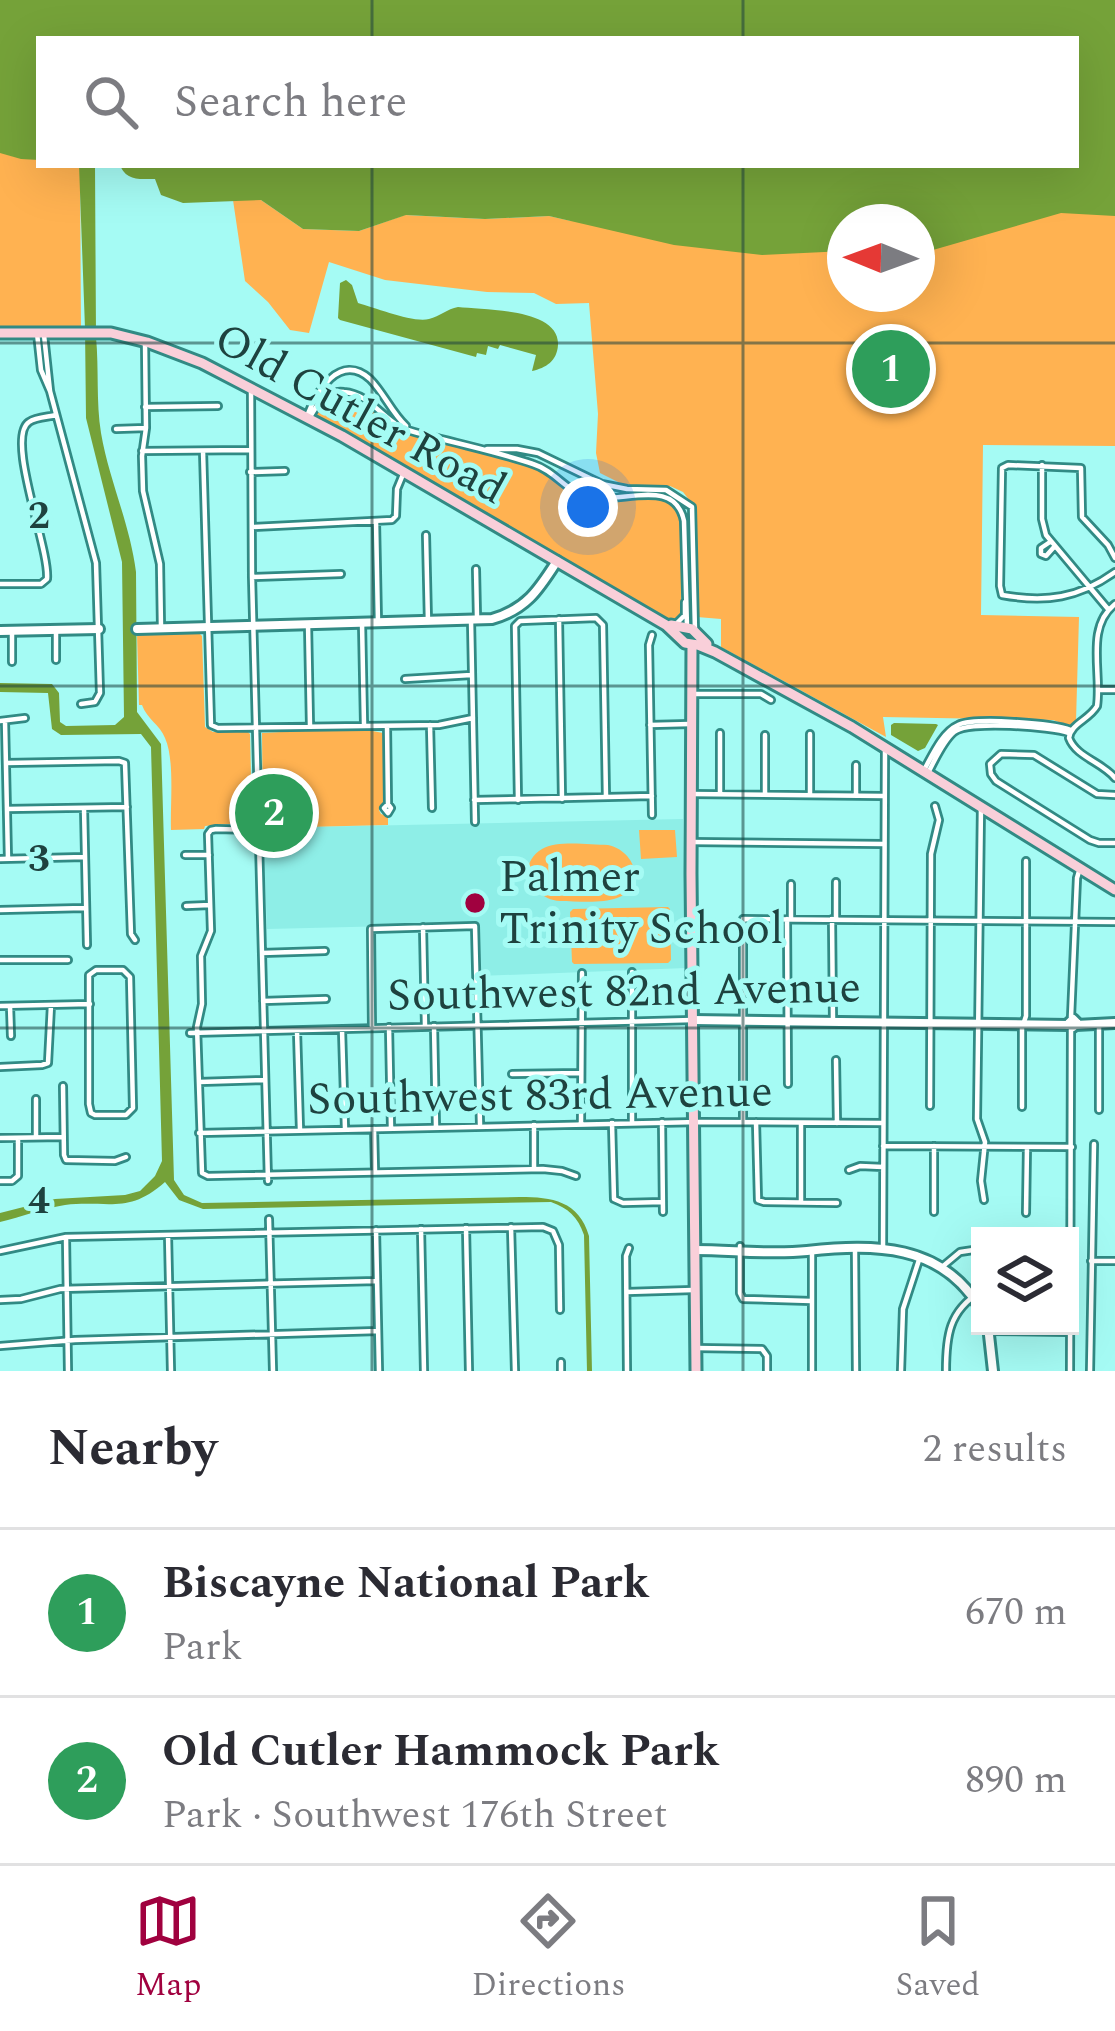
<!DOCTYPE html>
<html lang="en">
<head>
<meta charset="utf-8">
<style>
  body { margin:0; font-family:Spectral,serif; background:#f7f7f7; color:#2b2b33 }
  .controls { position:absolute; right:36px; bottom:36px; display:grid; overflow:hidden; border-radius:0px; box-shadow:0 12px 48px #0002 }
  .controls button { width:108px; height:108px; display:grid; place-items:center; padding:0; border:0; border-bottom:3px solid #e1e1e2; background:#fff; color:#2b2b33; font:60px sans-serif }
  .compass { position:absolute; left:827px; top:204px; width:108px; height:108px; border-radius:50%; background:#fff; box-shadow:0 12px 48px #0002; rotate:271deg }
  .you { position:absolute; left:588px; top:507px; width:42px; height:42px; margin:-30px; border:9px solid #fff; border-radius:50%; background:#1a73e8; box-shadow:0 0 0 18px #1a73e833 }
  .badge { display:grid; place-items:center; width:78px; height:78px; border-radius:50%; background:#a0013f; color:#fff; font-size:39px; font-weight:700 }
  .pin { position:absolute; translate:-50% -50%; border:6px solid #fff; box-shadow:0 3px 12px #0006 }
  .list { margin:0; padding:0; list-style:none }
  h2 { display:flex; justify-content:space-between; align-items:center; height:156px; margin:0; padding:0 48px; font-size:51px }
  h2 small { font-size:39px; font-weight:400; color:#7c7c81 }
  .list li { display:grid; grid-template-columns:78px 1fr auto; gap:36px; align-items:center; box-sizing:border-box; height:168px; padding:0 48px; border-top:3px solid #e1e1e2 }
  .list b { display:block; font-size:45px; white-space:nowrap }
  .list p { margin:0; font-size:39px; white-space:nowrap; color:#7c7c81 }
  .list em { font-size:39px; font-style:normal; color:#7c7c81 }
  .icon { flex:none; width:66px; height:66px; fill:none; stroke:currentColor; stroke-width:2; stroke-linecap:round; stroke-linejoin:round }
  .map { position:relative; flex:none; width:1115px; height:1371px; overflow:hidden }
  .search { position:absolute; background:#fff; box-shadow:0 12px 48px #0002; left:36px; right:36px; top:36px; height:132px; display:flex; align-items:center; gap:30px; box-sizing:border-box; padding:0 42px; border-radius:0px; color:#7c7c81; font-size:45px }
  .sheet { height:492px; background:#fff }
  nav { display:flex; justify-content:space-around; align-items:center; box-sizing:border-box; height:168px; border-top:3px solid #e1e1e2; background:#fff; font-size:33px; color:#7c7c81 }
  nav a { display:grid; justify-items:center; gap:6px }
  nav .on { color:#a0013f }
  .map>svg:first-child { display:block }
  .built { fill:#8eeee7 }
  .green { fill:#ffb251; fill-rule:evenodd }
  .water { fill:#75a239 }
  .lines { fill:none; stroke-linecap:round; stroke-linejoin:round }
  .minor-casing { stroke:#318a84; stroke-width:10 }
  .tertiary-casing { stroke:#318a84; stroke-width:14 }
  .secondary-casing { stroke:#318a84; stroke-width:15 }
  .minor { stroke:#fff; stroke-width:4.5 }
  .tertiary { stroke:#fff; stroke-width:8 }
  .secondary { stroke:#f9cfd9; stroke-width:9 }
  .grid { fill:none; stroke:#1e423f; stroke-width:3; stroke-opacity:0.55 }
  .poi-dot { fill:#a0013f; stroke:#a5fbf4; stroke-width:4.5 }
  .labels { text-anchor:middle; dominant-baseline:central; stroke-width:10; stroke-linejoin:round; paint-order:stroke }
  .street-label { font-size:45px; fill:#1e423f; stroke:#a5fbf4 }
  .poi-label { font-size:45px; fill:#1e423f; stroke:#a5fbf4; text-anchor:start }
  .grid-label { font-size:39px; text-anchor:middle; font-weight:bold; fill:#1e423f; stroke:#a5fbf4; stroke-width:10; stroke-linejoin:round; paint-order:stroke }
</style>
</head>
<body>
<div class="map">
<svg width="1115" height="1371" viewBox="0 0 1115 1371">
  <rect width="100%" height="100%" fill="#a5fbf4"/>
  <path class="built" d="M683 819 686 968 479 976 476 924 267 929 263 828Z"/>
  <path class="green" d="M0 0H1115V446L983 445 981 615 1079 617 1076 721 1069 726 1053 720 883 717 886 737 721 647V619L697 617V510L683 492 670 486 624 485 600 473 596 453 598 414 589 303 556 304 534 293 487 292 385 280 329 262 309 333 290 330 268 302 245 281 233 200H261L303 229 359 231 405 215 485 219 549 216 571 221 1076 165V39H39ZM845 222H917V294H845Z
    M0 139 39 152V165H80L81 326 0 327Z
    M338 394 361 400 403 431 546 471 575 495 594 502 654 495 669 499 680 512 682 525 681 616 670 620 314 415 320 403Z
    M199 633 202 636 205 727 213 732 247 731 250 734 252 822 205 826 204 829 171 830C170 805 175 760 165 738 160 725 147 719 142 705H139L137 634Z
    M357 728 383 733 384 802 379 810 381 814 388 816V825L263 828 262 733Z
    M639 830H675L677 857 641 859Z
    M608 845C636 851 647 887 617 898 601 904 576 901 560 901 533 900 514 866 542 849 558 840 589 845 608 845Z
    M668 907 670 909 671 960 668 963 574 964 572 962 570 912 573 909Z"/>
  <path class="water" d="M0 0H1115V216L1061 213 926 252H917V222H845V251L762 255 674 245 549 216 485 219 406 215 359 231 303 229 261 200 183 203 161 195 155 179C140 179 126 181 120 165H1076V39H39V160L21 159 0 153Z
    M79 165H95L96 337C99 369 96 402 101 433 109 480 130 524 136 572L137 712 161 744 174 1180 184 1195 202 1203 520 1197C552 1197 579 1201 589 1236L592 1371H587L584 1235C578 1217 568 1208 551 1202L203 1209 179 1200 165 1182C128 1215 108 1200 65 1205 44 1208 21 1217 0 1222V1213L55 1199 125 1195 140 1191 155 1176 162 1161 151 747 141 734 61 735 52 729 48 693 0 692V683L52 684 59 693 60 722 66 726 115 725 124 717 122 562 86 418 85 328Z
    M346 280 352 285 358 303C376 308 413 323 429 319 440 316 447 309 458 307 484 310 560 308 558 345 557 361 546 368 532 371L536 355 500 345 498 349 488 346 486 355 477 353 476 357 340 320 338 318 340 283Z
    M894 723 936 724 938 725 925 748 918 751 891 735V725Z"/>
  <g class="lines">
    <defs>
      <path id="minor" d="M37 333 41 370 50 391
        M44 335 50 391 96 563 100 693 95 702 81 704
        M145 341 146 428 142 456 143 491 160 564 161 627
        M251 389 252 577 268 1181
        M145 407 218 406
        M307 416C316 392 340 352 370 379 384 393 391 412 406 426
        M310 417C318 403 326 390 344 392 368 394 380 415 399 426 409 432 423 434 434 437 467 446 501 453 533 464 552 470 562 485 579 494 612 510 674 472 684 521L687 627
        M116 429 146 428
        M487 449H517L538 453 602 484 627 489 666 490 692 507 695 631
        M142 451 250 450
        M203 451 211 725 218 728 439 725 473 718
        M1042 465V519L1046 535 1108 609
        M250 472 285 471
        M376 521 378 623
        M252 527 392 520 396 516 397 489 404 472
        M426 535 428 622
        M1050 542 1041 548V554L1046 556 1054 547
        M1115 558 1108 545 1082 517 1081 468 1008 465 1002 468 1000 586 1002 595C1046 603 1079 598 1115 572
        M476 569 477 617
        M252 577 341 574
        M0 584H41L47 579C50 549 5 438 29 422 36 417 48 417 56 415
        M1115 604C1085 627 1102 673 1097 706 1089 720 1071 723 1069 738 1076 757 1102 762 1115 778
        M559 619 562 799
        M471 620 475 822
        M362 623 364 724
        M677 623 685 615V602
        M308 624 310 726
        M56 630V660
        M12 631V662
        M652 635 649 645 652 815
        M405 679 471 675
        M1098 690H1115
        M695 694H761L771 700
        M0 721 25 718
        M5 721 8 859
        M430 725 432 808
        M650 725 690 724
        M387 726 388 804 384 808 388 813 391 808 388 804
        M6 763 119 761 125 763 131 934 135 940
        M924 770C932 756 942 732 958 725 975 717 1052 723 1071 730
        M928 773C935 760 943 741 954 732 968 720 1051 727 1069 733
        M691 794 883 796
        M720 794V733
        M810 794V734
        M765 795V735
        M856 795V765
        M1115 795 1097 794 1034 755 1001 754 990 764 991 774 996 781 1090 840 1099 843H1115
        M474 800 652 796
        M518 800 515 626 520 621 596 618 603 625 606 797
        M981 806 977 1119 985 1142 981 1181 984 1200
        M84 808 87 945
        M7 809 127 807
        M259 830 216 829 211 830 208 834 211 931 201 956 202 1004 197 1027 202 1173 208 1176 543 1169 562 1171 576 1176
        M691 842 883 844
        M185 855H209
        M0 859 85 857
        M791 884V919
        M186 906 210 905
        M0 910 84 908
        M787 919 788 1084
        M832 919 833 1021
        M836 919V882
        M423 927 425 1026
        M262 953 325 951
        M0 960H68
        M123 970 130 977 133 1108 126 1115H95L91 1113 89 1104V975L96 970Z
        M632 972V1123
        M263 1001 326 999
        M0 1006 90 1004
        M10 1006 11 1036
        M1071 1017 1077 878 1080 868
        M434 1026 436 1127
        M389 1027 391 1128
        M372 1028 371 929 475 926 480 1124
        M342 1030 345 1129
        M297 1031 300 1130
        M190 1033 693 1020
        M836 1060 837 1123
        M0 1067 42 1065 48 1063 51 1005
        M512 1074 581 1073
        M199 1082 265 1080
        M63 1086 64 1155 66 1160 115 1161 126 1157
        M36 1099V1137
        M930 1106 931 854 939 820 935 806
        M1022 1107V1028L1026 1016V861
        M1099 1110V1026
        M662 1122 663 1212
        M743 1122V919L1115 922
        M756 1122 758 1200 764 1202 837 1203
        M612 1123 614 1199 623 1203 663 1202
        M581 1124 582 973
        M801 1124V1202
        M534 1125V1168
        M374 1129 375 1171
        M199 1133 699 1122 883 1123
        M0 1138 63 1137
        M883 1146 1072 1147
        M934 1146V1212
        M849 1170 860 1166 883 1167
        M0 1181H12L18 1176V1138
        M1026 1213 1027 1147
        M269 1219 273 1371
        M511 1227 515 1371
        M466 1228 469 1371
        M421 1229 424 1371
        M376 1230 379 1371
        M168 1235 171 1371
        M66 1237 68 1371
        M740 1246V1293L743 1299 811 1301
        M883 1249 885 751
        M0 1251 66 1237 543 1227 553 1231 559 1245 560 1310
        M855 1251 856 1371
        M1091 1261H1115
        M942 1267 960 1252 980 1249
        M627 1292 693 1290
        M0 1300 21 1299 60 1289 377 1281
        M989 1331 1068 1332
        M0 1346 75 1340 378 1331
        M696 1348 762 1349 767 1356V1371
        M561 1362V1371
        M627 1371 626 1256 629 1248
        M812 1371V1251
        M901 1371 903 1309 919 1260
        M946 1371C946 1336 949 1311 980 1292
        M1070 1371 1071 1029
        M1090 1371 1094 1144"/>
      <path id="tertiary" d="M137 629 492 619C527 609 539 589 557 561
        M0 631 99 629
        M1073 1019 1077 1023 1073 1027 1069 1023Z
        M693 1020 1069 1025
        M1076 1025 1115 1023
        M695 1250C732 1250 770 1255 807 1251 874 1244 941 1243 980 1308
        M988 1326 993 1371"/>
      <path id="secondary" d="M0 333H111L147 342 202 363 342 436 666 625 685 643 698 645 715 652 852 727 1115 890
        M671 625 692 629 707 644
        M692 644 691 874 696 1371"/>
    </defs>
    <use href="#minor" class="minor-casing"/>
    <use href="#tertiary" class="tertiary-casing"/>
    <use href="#secondary" class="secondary-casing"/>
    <use href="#minor" class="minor"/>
    <use href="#tertiary" class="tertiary"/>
    <use href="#secondary" class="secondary"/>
  </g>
  <path class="grid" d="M372 0V39M743 0V39M372 165V1371M743 165V1371M0 343H1115M0 686H1115M0 1028H1115"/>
  <circle class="poi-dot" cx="475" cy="903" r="12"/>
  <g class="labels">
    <g class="street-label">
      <text transform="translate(360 414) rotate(29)">Old Cutler Road</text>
      <text transform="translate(624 992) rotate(-1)">Southwest 82nd Avenue</text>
      <text transform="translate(540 1096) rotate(-1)">Southwest 83rd Avenue</text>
    </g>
    <g class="poi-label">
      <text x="499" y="877">Palmer<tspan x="499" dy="52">Trinity School</tspan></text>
    </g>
  </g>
  <g class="grid-label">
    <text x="39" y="528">2</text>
    <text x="39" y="871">3</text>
    <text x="39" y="1213">4</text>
  </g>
</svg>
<div class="controls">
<button><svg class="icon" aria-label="layers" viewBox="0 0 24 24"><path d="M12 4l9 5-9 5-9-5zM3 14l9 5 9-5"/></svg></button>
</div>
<svg class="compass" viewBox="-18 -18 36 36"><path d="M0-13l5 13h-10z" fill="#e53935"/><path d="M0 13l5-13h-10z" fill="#7c7c81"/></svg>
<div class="you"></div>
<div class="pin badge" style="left:891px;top:369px;background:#2e9e5b">1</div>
<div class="pin badge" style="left:274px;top:813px;background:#2e9e5b">2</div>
<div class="search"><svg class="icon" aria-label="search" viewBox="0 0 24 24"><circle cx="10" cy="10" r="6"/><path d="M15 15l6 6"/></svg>Search here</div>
</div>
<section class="sheet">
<h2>Nearby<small>2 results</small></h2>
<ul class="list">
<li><span class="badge" style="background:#2e9e5b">1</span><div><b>Biscayne National Park</b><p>Park</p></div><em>670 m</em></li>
<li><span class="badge" style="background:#2e9e5b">2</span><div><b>Old Cutler Hammock Park</b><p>Park · Southwest 176th Street</p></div><em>890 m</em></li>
</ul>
</section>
<nav>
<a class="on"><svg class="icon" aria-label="map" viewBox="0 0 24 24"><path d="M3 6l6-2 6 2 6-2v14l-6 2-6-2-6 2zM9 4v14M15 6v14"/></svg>Map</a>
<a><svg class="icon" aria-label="directions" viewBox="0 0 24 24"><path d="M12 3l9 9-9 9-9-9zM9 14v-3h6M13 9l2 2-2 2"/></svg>Directions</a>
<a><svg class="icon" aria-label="saved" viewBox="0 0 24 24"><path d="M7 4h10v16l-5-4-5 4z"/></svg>Saved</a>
</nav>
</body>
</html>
